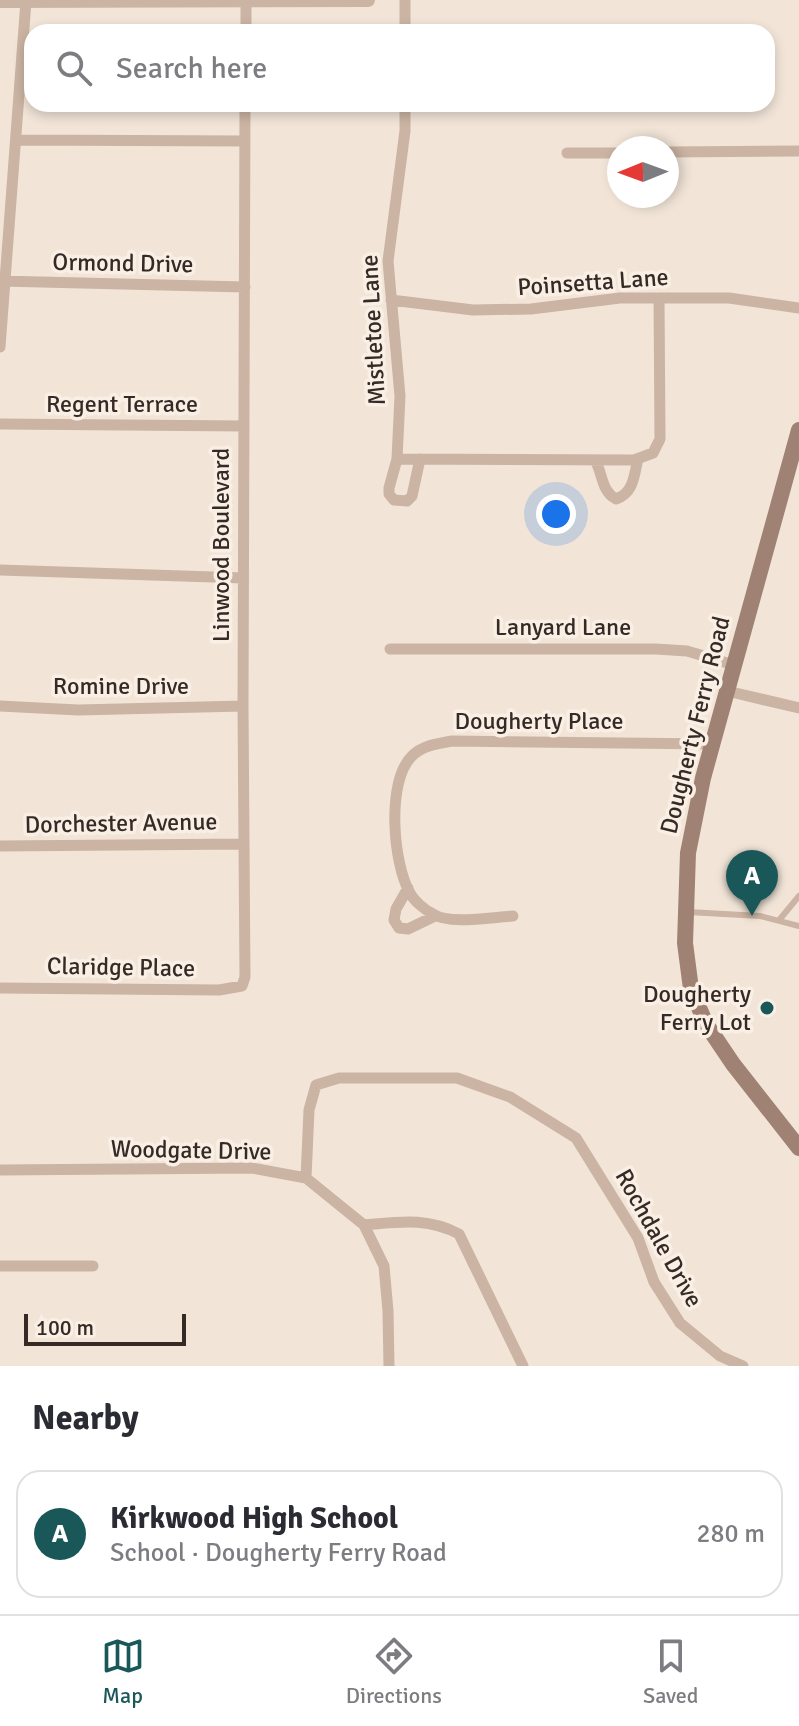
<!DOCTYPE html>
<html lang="en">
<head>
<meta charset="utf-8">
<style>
  body { margin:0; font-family:Signika,sans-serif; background:#f2f2f3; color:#2b2b33 }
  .compass { position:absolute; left:607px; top:136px; width:72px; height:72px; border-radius:50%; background:#fff; box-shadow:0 4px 12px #0003; rotate:269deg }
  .scale { position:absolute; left:24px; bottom:20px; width:162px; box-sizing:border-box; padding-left:8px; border:4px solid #352a26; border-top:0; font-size:22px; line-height:28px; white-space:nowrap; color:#352a26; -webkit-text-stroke:6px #faefe4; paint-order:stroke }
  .you { position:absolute; left:556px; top:514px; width:28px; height:28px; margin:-20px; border:6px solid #fff; border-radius:50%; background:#1a73e8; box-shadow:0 0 0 12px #1a73e833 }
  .badge { display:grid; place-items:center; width:52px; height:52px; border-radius:50%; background:#195759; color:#fff; font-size:26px; font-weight:700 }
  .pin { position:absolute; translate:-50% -66px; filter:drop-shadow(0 2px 4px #0008) }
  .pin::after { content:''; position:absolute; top:42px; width:28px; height:24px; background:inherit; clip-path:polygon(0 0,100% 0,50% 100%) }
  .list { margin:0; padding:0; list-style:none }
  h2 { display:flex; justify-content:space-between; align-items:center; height:104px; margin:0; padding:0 32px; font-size:34px }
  h2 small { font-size:26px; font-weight:400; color:#7c7c81 }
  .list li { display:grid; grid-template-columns:52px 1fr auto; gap:24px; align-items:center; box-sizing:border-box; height:128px; margin:0 16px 16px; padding:0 16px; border:2px solid #e1e1e2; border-radius:24px }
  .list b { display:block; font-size:30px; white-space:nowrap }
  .list p { margin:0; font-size:26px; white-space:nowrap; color:#7c7c81 }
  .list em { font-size:26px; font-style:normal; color:#7c7c81 }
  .icon { flex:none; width:44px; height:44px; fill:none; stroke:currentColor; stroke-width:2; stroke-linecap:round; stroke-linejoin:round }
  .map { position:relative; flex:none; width:799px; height:1366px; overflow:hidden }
  .search { position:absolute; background:#fff; box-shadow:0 4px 12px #0003; left:24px; right:24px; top:24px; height:88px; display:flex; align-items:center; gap:20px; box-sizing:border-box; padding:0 28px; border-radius:24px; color:#7c7c81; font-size:30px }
  .sheet { height:248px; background:#fff }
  nav { display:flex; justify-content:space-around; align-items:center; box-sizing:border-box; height:112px; border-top:2px solid #e1e1e2; background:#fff; font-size:22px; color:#7c7c81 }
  nav a { display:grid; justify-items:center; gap:4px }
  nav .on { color:#195759 }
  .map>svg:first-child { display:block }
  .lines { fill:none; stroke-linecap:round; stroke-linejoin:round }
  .service { stroke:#cbb4a3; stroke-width:6 }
  .minor { stroke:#cbb4a3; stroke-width:11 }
  .tertiary { stroke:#cbb4a3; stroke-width:14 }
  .secondary { stroke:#9f8274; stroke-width:16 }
  .poi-dot { fill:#195759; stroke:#faefe4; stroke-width:3 }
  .labels { text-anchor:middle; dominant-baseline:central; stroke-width:7; stroke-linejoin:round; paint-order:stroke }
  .street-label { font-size:24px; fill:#352a26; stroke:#faefe4 }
  .poi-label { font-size:24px; fill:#352a26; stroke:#faefe4; text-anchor:end }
</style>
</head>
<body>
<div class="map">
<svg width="799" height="1366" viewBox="0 0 799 1366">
  <rect width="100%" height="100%" fill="#f2e5d8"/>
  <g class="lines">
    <path class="service" d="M688 912 760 916 799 926
      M780 919 799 896"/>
    <path class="minor" d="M246 32V1
      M405 32V0
      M405 104V131L388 261 400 396 397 459 389 488V494L394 500 407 501 412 496 420 459
      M17 140 245 141
      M667 152 799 151
      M567 153H619
      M0 281 245 287
      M391 300 473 310 531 309 620 298H729L799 308
      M0 347 26 1
      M0 424 244 426
      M397 459 634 460 653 453 660 439 659 299
      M595 460C603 474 601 491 616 499 634 493 634 475 638 459
      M0 570 243 578
      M390 649H656L687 651 734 665
      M727 691 799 708
      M0 706 78 710 243 706
      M0 846 243 844
      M408 888 396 909 394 920 399 928 408 929 435 916
      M513 916C493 917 449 925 433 914 425 910 414 901 410 893 393 864 386 781 412 756 423 745 437 744 452 741L712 744
      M0 988 219 990 242 986 245 977 243 706 245 104
      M0 1170 252 1168 306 1178 364 1225 384 1266 388 1311 389 1366
      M306 1178 309 1110 316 1085 339 1078H457L510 1097 576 1138 638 1238 654 1282 680 1323 720 1356 743 1366
      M364 1225C399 1222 427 1217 459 1234L523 1366
      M0 1266H93"/>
    <path class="tertiary" d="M0 1 368 0"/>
    <path class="secondary" d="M799 430 703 778 688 853 685 943 691 989 706 1024 733 1064 799 1148"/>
  </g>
  <circle class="poi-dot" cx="767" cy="1008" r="8"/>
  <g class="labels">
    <g class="street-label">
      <text transform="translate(123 263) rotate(1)">Ormond Drive</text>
      <text transform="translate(593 282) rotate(-4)">Poinsetta Lane</text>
      <text transform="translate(373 330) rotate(-93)">Mistletoe Lane</text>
      <text x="122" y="404">Regent Terrace</text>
      <text transform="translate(221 545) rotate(-90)">Linwood Boulevard</text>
      <text x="563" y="627">Lanyard Lane</text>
      <text x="121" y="686">Romine Drive</text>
      <text x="539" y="721">Dougherty Place</text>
      <text transform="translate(695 725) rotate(-76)">Dougherty Ferry Road</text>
      <text transform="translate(121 823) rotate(-1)">Dorchester Avenue</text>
      <text transform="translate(121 967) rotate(1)">Claridge Place</text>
      <text transform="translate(191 1150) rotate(1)">Woodgate Drive</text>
      <text transform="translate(659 1238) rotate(61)">Rochdale Drive</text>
    </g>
    <g class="poi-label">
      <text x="751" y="994">Dougherty<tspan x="751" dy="28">Ferry Lot</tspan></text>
    </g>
  </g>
</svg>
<svg class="compass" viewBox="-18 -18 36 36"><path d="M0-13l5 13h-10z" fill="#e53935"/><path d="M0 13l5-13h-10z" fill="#7c7c81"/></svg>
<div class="scale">100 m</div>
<div class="you"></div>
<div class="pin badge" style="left:752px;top:916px">A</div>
<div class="search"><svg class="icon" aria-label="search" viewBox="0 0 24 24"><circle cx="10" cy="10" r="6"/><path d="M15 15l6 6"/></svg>Search here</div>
</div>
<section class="sheet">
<h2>Nearby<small></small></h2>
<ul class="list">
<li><span class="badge">A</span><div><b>Kirkwood High School</b><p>School · Dougherty Ferry Road</p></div><em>280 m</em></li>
</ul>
</section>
<nav>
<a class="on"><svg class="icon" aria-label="map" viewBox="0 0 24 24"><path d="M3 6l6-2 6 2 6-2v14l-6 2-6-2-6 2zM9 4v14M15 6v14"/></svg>Map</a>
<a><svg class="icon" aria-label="directions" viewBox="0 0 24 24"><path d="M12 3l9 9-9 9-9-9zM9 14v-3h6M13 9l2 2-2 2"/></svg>Directions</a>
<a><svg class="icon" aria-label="saved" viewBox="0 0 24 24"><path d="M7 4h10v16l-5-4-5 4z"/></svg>Saved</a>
</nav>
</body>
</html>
